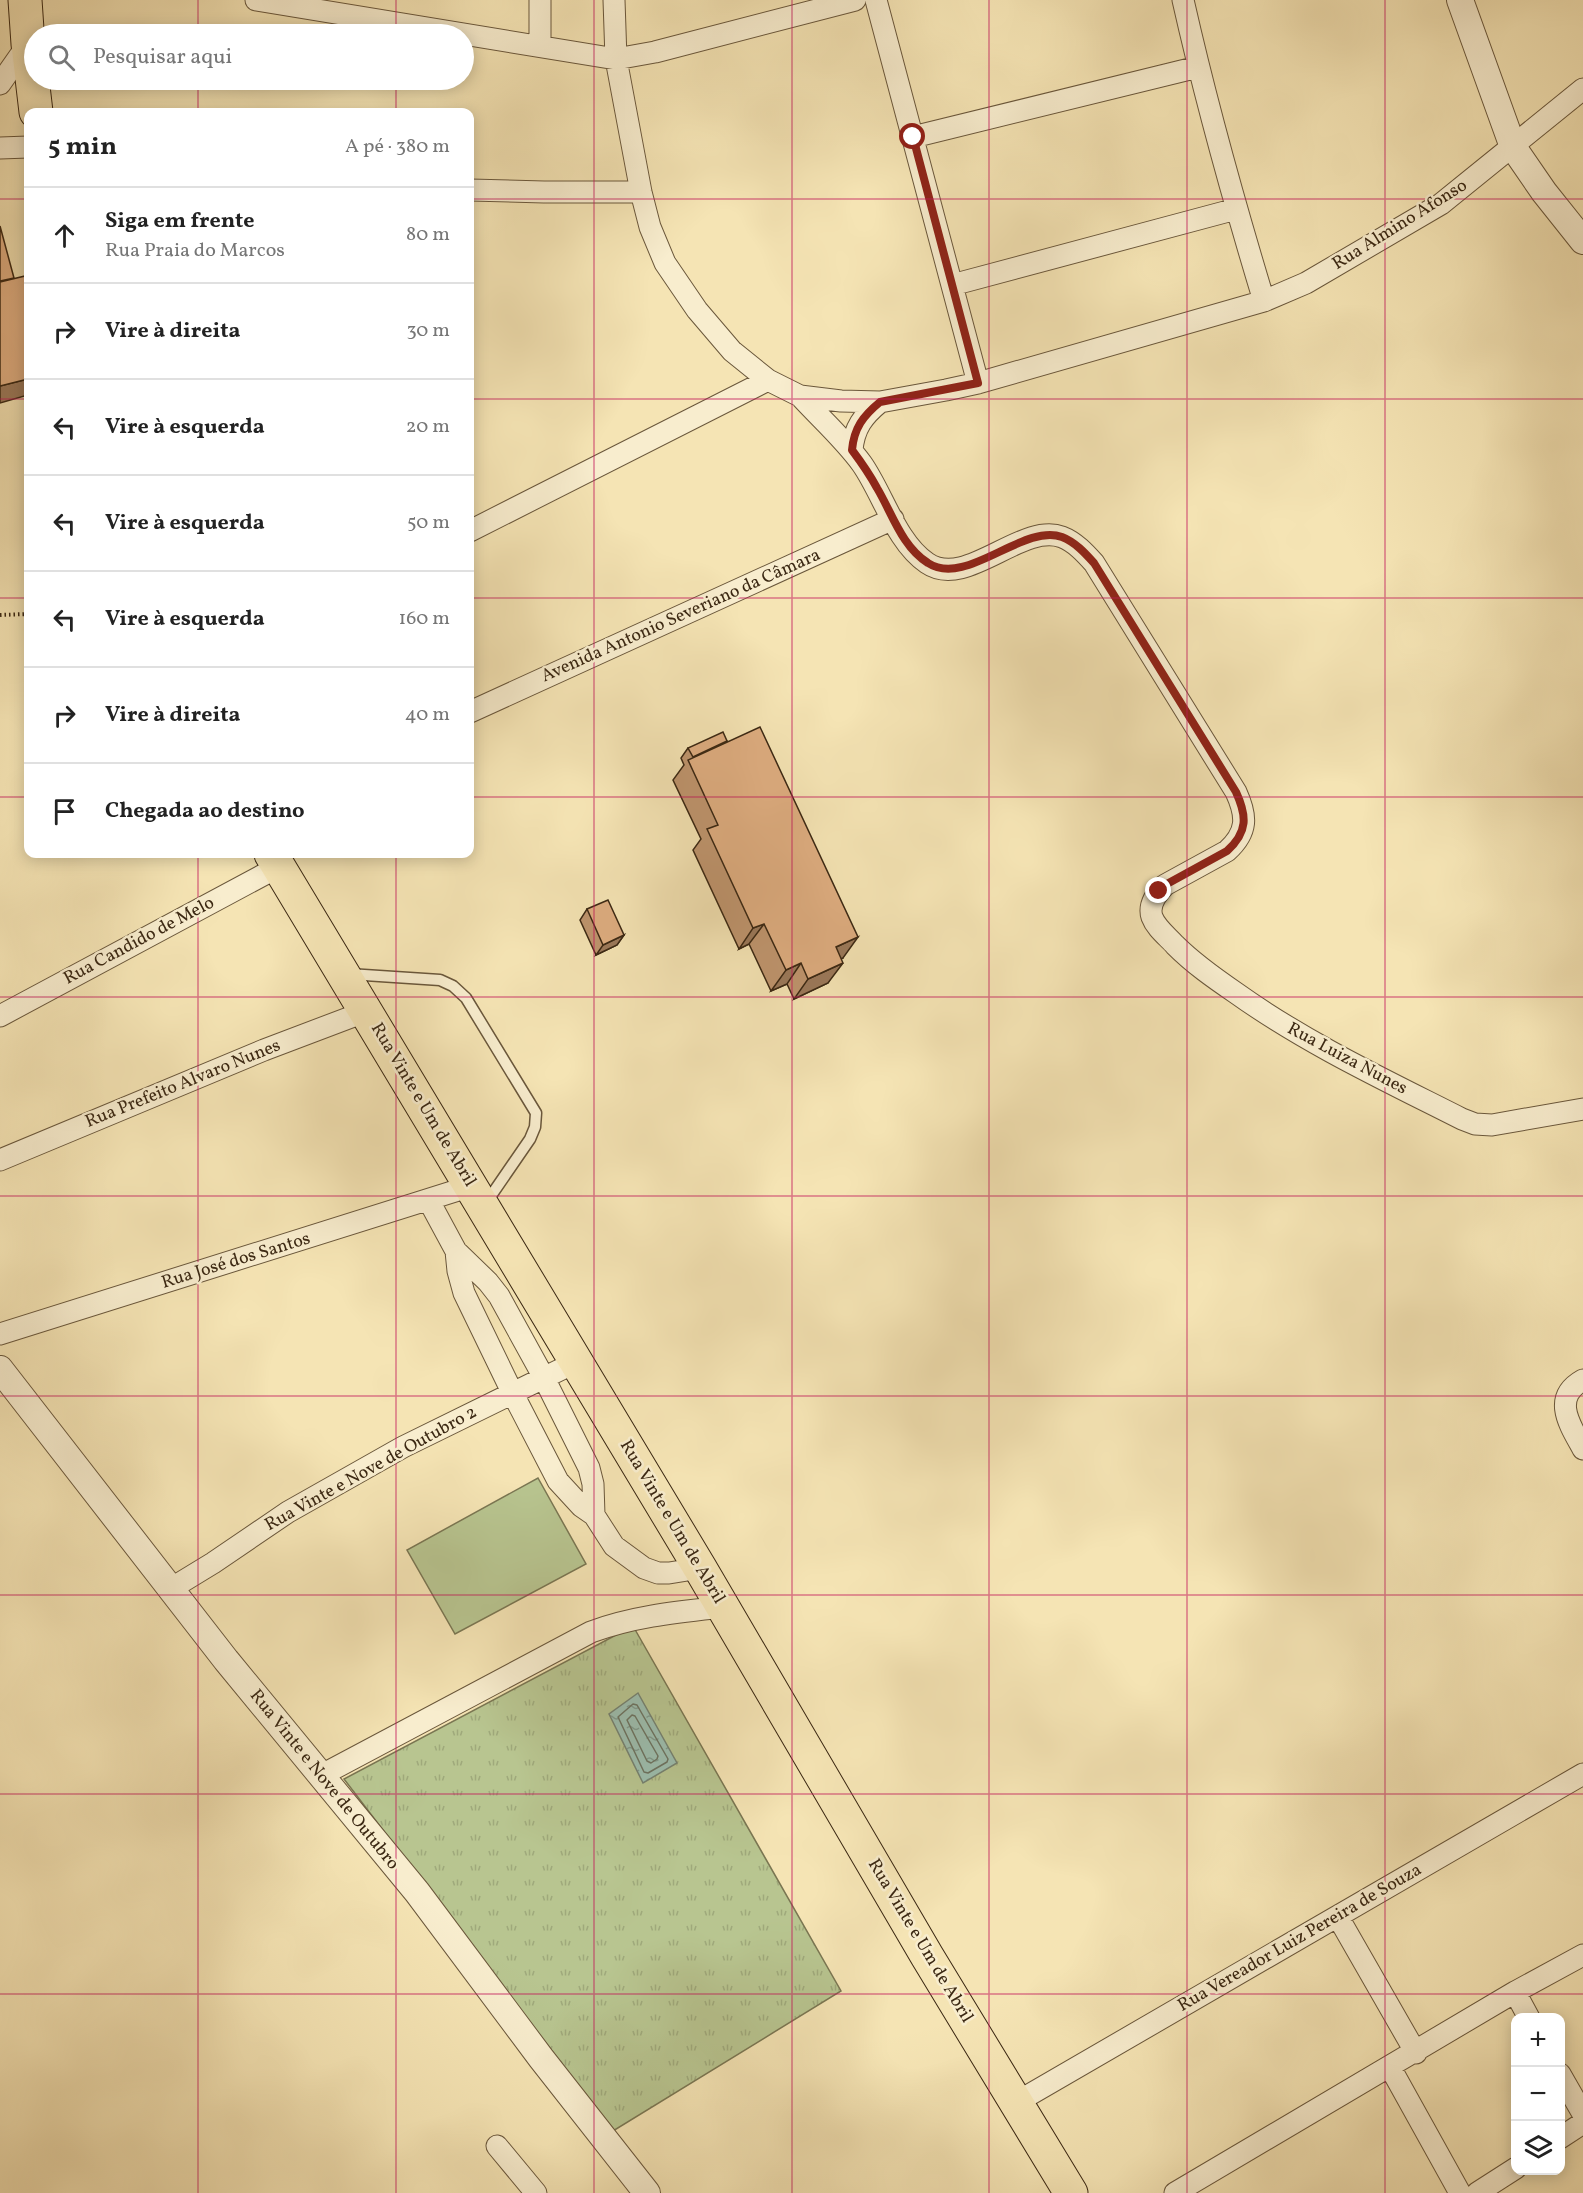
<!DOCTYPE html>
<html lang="pt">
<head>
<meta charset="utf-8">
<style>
  body { margin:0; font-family:Vollkorn,serif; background:#f6f6f6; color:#222 }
  .controls { position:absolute; right:18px; bottom:18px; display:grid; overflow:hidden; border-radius:12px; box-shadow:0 3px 15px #0003 }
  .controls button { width:54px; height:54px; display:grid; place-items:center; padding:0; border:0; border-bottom:2px solid #e0e0e0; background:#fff; color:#222; font:30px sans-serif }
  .stop { position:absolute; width:18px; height:18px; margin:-14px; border:4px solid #8f2418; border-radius:50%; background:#fff }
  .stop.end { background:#8f2418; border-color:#fff; box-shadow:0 2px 6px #0008 }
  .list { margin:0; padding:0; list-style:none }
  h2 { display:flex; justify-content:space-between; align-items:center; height:78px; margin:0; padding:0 24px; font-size:26px }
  h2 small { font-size:20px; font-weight:400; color:#767676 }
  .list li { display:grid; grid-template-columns:39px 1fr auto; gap:18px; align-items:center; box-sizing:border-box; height:96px; padding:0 24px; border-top:2px solid #e0e0e0 }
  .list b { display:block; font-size:22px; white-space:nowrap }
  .list p { margin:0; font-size:20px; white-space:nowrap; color:#767676 }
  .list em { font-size:20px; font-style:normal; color:#767676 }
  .icon { flex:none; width:33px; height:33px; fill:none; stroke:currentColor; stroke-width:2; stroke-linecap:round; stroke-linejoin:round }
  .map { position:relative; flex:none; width:1583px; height:2193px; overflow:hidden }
  .search { position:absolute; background:#fff; box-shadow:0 3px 15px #0003; left:24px; top:24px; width:450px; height:66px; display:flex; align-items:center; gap:15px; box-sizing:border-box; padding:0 21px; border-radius:33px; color:#767676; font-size:22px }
  .panel { position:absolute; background:#fff; box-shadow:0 3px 15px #0003; left:24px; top:108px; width:450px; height:750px; border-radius:12px }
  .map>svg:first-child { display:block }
  .grass { fill:#b8c590; stroke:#7a7652; stroke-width:1.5 }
  .park { fill:url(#park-tufts); stroke:#7a7652; stroke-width:1.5 }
  .water { fill:url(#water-ripples); stroke:#758271; stroke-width:1.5 }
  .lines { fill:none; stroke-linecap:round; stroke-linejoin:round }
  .shore { stroke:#6c7361; stroke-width:1.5 }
  .service-casing { stroke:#6a573b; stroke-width:13 }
  .minor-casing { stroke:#6a573b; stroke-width:23 }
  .tertiary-casing { stroke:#6a573b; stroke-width:28 }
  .primary-casing { stroke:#3b2813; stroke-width:35 }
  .path { stroke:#3b2813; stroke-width:4; stroke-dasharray:1.5 3; stroke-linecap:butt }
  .service { stroke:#f8edce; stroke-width:10 }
  .minor { stroke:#f8edce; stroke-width:21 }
  .tertiary { stroke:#f8edce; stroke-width:26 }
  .primary { stroke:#f5e4b4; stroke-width:33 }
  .wall { fill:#bf956e; stroke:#3b2813; stroke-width:1.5 }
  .shaded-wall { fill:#9b795a; stroke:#3b2813; stroke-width:1.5 }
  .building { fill:#dead80; stroke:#3b2813; stroke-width:1.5 }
  .route { stroke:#8f2418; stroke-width:8 }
  .grid { fill:none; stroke:#c2185b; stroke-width:1.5; stroke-opacity:0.55 }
  .labels { text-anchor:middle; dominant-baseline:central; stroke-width:5; stroke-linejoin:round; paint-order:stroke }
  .street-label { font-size:18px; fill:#3b2813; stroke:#f8edce }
</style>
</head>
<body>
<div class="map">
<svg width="1583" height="2193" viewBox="0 0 1583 2193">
  <defs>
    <pattern id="park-tufts" width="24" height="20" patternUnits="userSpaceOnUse" patternTransform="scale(1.5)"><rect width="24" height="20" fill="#b8c590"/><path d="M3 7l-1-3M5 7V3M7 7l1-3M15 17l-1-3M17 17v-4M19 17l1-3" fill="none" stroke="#9fa97b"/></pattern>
    <pattern id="water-ripples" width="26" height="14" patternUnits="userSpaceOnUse" patternTransform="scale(1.5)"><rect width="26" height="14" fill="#9cbeaf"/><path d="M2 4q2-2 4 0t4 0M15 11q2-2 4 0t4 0" fill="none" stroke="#809a8d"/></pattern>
  </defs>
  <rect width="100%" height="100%" fill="#f5e4b4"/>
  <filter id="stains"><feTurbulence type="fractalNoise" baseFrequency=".00333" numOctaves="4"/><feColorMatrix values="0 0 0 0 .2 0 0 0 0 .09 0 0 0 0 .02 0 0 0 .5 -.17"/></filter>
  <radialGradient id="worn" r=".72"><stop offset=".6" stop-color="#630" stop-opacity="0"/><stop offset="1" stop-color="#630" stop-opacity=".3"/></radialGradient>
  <path class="grass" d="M538 1478 586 1564 455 1634 407 1550Z"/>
  <path class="park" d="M633 1626 841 1991 613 2131 344 1779Z"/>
  <path class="water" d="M638 1693 677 1763 643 1783 609 1714Z"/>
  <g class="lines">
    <path class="shore" d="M633 1704 637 1705 668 1759 667 1762 648 1773 644 1772 618 1717Z
      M632 1715 635 1716 658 1756 657 1759 651 1763 647 1761 627 1720Z"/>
    <defs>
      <path id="service" d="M349 974 440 980 453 986 466 998 536 1113 535 1127 530 1139 486 1203"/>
      <path id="minor" d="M256 0 616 59 655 52 855 0
        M540 0V46
        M614 0 616 59 641 192 650 227 665 263 697 310 732 351 768 380 800 396 841 401 880 402 946 390 978 383 1264 301 1306 283 1441 204 1583 89
        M876 0 978 383
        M1183 0C1206 102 1234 202 1264 301
        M0 84 28 44
        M913 137 1198 67
        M0 148 28 147
        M470 190 544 192H641
        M952 285 1236 209
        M800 396C820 418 844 439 862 464 883 494 896 542 927 563 966 590 1021 522 1062 537 1075 542 1085 553 1094 563L1236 792C1247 816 1248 832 1227 851L1165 885C1157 893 1148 905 1152 917 1156 928 1168 937 1175 945 1194 964 1214 978 1236 993 1306 1043 1385 1080 1462 1119L1475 1124 1492 1125 1583 1109
        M852 450C854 428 863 416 880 402
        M470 531 768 380
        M470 712 893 519
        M0 1016 278 867
        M0 1160 264 1050 367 1011
        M429 1201 456 1251 488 1282 499 1296 543 1376 589 1468 593 1484 594 1515
        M456 1251 458 1271 464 1293 512 1392 558 1481 581 1506 594 1515 614 1546 644 1568 658 1573H669L700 1568
        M0 1334 471 1186
        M1583 1380C1551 1398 1570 1425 1583 1449
        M172 1588 213 1563 288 1512 403 1447 576 1362
        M320 1776 591 1632C634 1616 678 1612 723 1607
        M1338 1917 1416 2053
        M1515 1992 1529 2018
        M1390 2067 1460 2193
        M1560 2074 1583 2114
        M1017 2102 1583 1774
        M1560 2138 1583 2123
        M497 2146 536 2193
        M1175 2193 1515 1992 1583 1955
        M1477 2193 1516 2168"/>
      <path id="tertiary" d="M1460 0 1513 147 1544 192 1583 241
        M0 1369 226 1660 417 1892 541 2058 647 2193"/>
      <path id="primary" d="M25 0 28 44 36 112
        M271 854 700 1568 927 1956 1071 2193"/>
    </defs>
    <use href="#service" class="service-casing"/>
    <use href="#minor" class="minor-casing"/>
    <use href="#tertiary" class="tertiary-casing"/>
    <use href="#primary" class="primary-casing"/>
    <path class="path" d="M0 615 28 614"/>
    <use href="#service" class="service"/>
    <use href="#minor" class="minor"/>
    <use href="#tertiary" class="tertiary"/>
    <use href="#primary" class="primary"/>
  </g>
  <path class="wall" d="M727 741 843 958 841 959 828 983 794 999 787 984 771 991 749 944 739 949 693 850 701 839 673 780 684 765 681 758 688 748Z
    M587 909 624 935 617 945 596 955 580 920Z"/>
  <path class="shaded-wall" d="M28 379V395L0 403V386Z
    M764 924 749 944 739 949 753 928Z
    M624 935 617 945 596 955 603 945Z
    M858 937 843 958 821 968 836 947Z
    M801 963 787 984 771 991 786 970Z
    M843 963 828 983 794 999 808 979Z"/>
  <path class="building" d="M0 226 14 278 0 281Z
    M25 276 28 291V379L0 386V282Z
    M760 727 858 937 836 947 843 963 808 979 801 963 786 970 764 924 753 928 707 829 718 825 688 760Z
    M723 732 727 741 693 757 688 748Z
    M608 900 624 935 603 945 587 909Z"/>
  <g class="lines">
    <path class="route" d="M913 137 978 383 880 402C863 416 854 428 852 450 861 462 870 475 877 488 892 513 902 547 928 563 966 588 1023 523 1062 537 1075 542 1085 553 1094 563L1236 792C1247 816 1248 832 1227 851L1165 885 1159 891"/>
  </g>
  <path class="grid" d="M198 0V34M396 0V34M594 0V2193M792 0V2193M989 0V2193M1187 0V2193M1385 0V2193M198 80V112M396 80V112M0 199H28M470 199H1583M0 399H28M470 399H1583M0 598H28M470 598H1583M0 797H28M470 797H1583M198 854V2193M396 854V2193M0 997H1583M0 1196H1583M0 1396H1583M0 1595H1583M0 1794H1583M0 1994H1583"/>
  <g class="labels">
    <g class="street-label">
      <text transform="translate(1400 225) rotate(-32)">Rua Almino Afonso</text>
      <text transform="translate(681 616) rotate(-24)">Avenida Antonio Severiano da Câmara</text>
      <text transform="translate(139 941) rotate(-28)">Rua Candido de Melo</text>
      <text transform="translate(1347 1059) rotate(28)">Rua Luiza Nunes</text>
      <text transform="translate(183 1084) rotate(-22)">Rua Prefeito Alvaro Nunes</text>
      <text transform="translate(423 1105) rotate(59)">Rua Vinte e Um de Abril</text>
      <text transform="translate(236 1261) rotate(-17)">Rua José dos Santos</text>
      <text transform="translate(371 1469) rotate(-29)">Rua Vinte e Nove de Outubro 2</text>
      <text transform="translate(672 1522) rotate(59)">Rua Vinte e Um de Abril</text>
      <text transform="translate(324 1780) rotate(51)">Rua Vinte e Nove de Outubro</text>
      <text transform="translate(1300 1938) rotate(-30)">Rua Vereador Luiz Pereira de Souza</text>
      <text transform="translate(920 1941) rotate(59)">Rua Vinte e Um de Abril</text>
    </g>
  </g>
  <rect width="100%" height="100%" filter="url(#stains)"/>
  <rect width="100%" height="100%" fill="url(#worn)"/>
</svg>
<div class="controls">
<button>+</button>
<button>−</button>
<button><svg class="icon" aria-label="layers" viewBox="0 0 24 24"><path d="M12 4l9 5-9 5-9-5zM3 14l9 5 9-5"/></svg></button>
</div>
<div class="stop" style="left:913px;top:137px"></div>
<div class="stop end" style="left:1159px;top:891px"></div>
<div class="search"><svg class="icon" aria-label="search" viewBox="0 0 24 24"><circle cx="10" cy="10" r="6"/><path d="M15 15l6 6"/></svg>Pesquisar aqui</div>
<section class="panel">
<h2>5 min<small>A pé · 380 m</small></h2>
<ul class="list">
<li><svg class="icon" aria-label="ahead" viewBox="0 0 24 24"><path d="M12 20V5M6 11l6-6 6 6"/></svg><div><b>Siga em frente</b><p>Rua Praia do Marcos</p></div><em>80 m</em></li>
<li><svg class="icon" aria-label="right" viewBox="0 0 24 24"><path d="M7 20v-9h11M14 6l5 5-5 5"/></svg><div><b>Vire à direita</b></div><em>30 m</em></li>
<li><svg class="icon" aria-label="left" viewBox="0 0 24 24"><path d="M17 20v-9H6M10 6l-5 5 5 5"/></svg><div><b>Vire à esquerda</b></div><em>20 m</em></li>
<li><svg class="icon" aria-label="left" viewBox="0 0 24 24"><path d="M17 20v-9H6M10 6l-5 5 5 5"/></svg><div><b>Vire à esquerda</b></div><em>50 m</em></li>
<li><svg class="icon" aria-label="left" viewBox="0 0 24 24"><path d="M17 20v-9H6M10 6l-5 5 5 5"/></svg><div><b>Vire à esquerda</b></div><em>160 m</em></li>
<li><svg class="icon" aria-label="right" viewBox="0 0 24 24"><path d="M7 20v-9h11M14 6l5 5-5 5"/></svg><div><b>Vire à direita</b></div><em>40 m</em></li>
<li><svg class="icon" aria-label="arrive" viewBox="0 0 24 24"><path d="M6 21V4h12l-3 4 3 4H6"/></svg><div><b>Chegada ao destino</b></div></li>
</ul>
</section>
</div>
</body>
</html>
